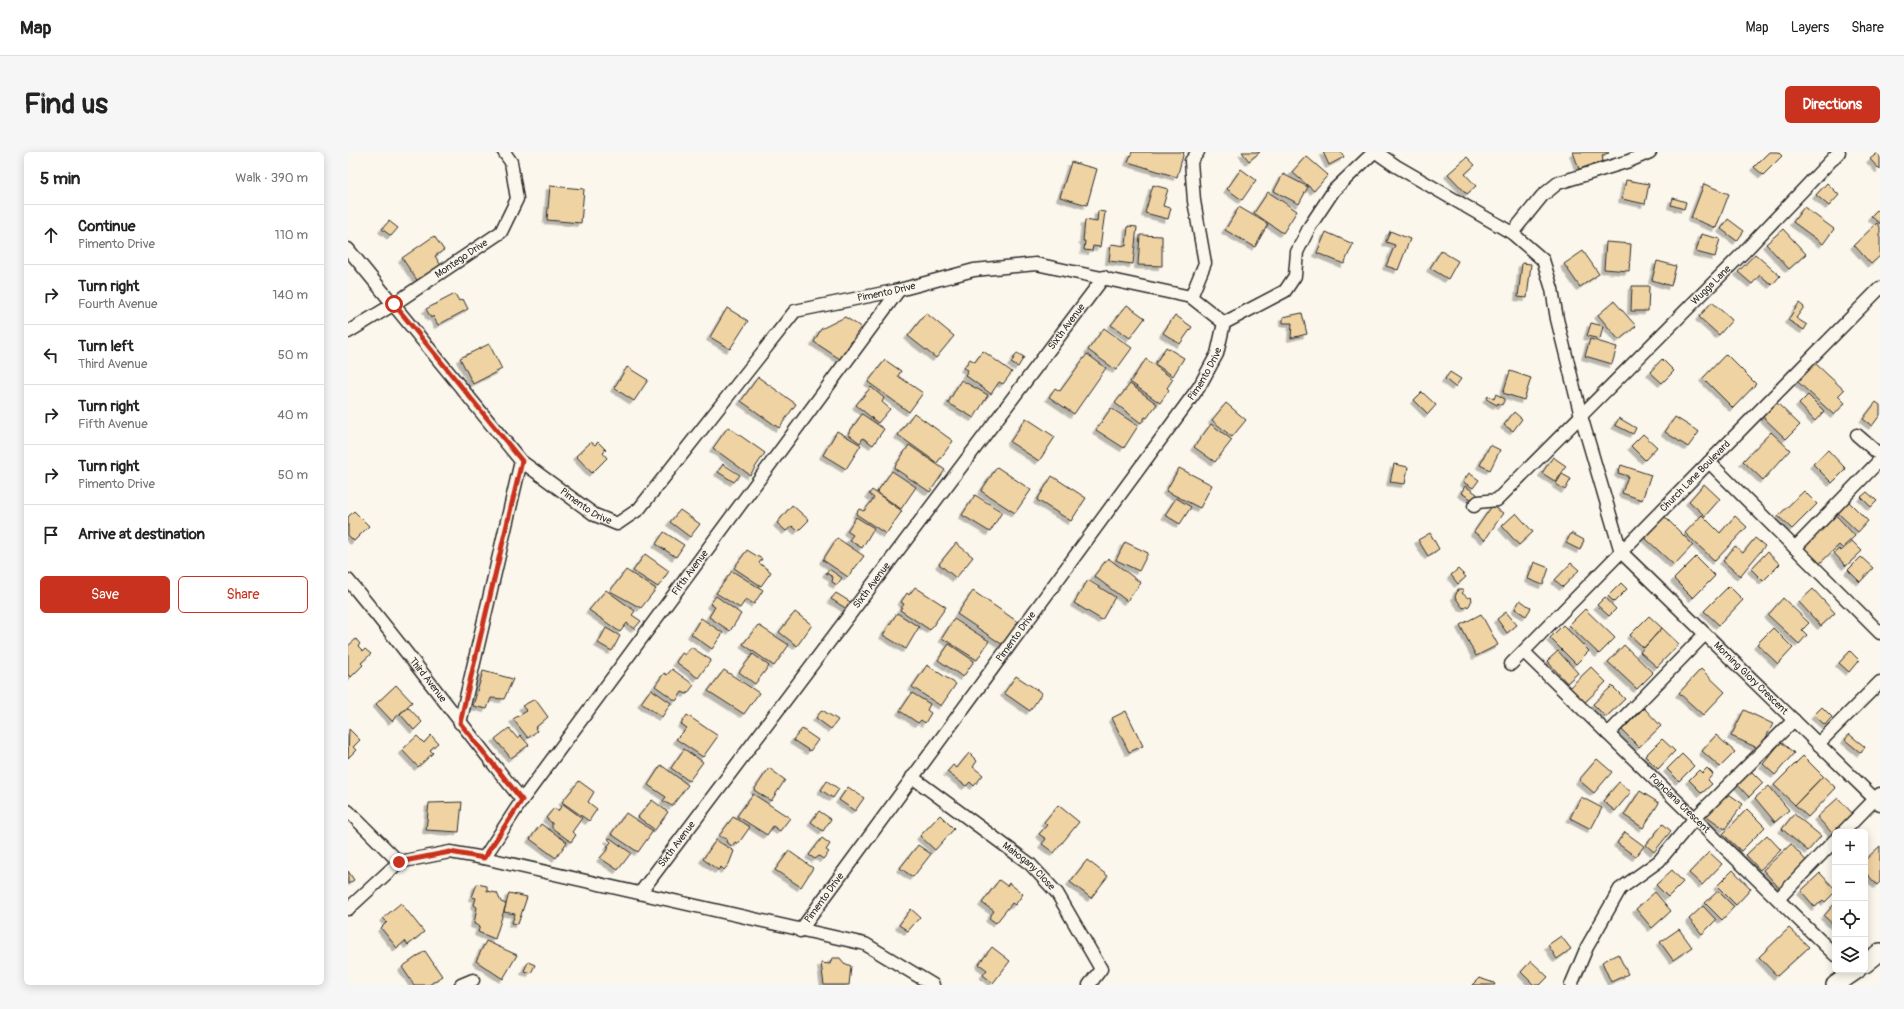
<!DOCTYPE html>
<html lang="en">
<head>
<meta charset="utf-8">
<style>
  body { margin:0; font-family:Pangolin,sans-serif; background:#f6f6f6; color:#222 }
  .controls { position:absolute; right:12px; bottom:12px; display:grid; overflow:hidden; border-radius:6px; box-shadow:0 2px 10px #0003 }
  .controls button { width:36px; height:36px; display:grid; place-items:center; padding:0; border:0; border-bottom:1px solid #e0e0e0; background:#fff; color:#222; font:20px sans-serif }
  .stop { position:absolute; width:12px; height:12px; margin:-9px; border:3px solid #c8321e; border-radius:50%; background:#fff }
  .stop.end { background:#c8321e; border-color:#fff; box-shadow:0 1px 4px #0008 }
  .list { margin:0; padding:0; list-style:none }
  h2 { display:flex; justify-content:space-between; align-items:center; height:52px; margin:0; padding:0 16px; font-size:17px }
  h2 small { font-size:13px; font-weight:400; color:#767676 }
  .list li { display:grid; grid-template-columns:26px 1fr auto; gap:12px; align-items:center; box-sizing:border-box; height:60px; padding:0 16px; border-top:1px solid #e0e0e0 }
  .list b { display:block; font-size:15px; white-space:nowrap }
  .list p { margin:0; font-size:13px; white-space:nowrap; color:#767676 }
  .list em { font-size:13px; font-style:normal; color:#767676 }
  .actions { display:flex; gap:8px; padding:12px 16px }
  .actions a { flex:1; padding:9px 0; border:1px solid #c8321e; border-radius:6px; text-align:center; font-size:14px; color:#c8321e }
  .actions .main { background:#c8321e; color:#fff }
  .icon { flex:none; width:22px; height:22px; fill:none; stroke:currentColor; stroke-width:2; stroke-linecap:round; stroke-linejoin:round }
  .map { position:relative; flex:none; width:1532px; height:833px; overflow:hidden; border-radius:6px }
  header { display:flex; align-items:center; gap:24px; box-sizing:border-box; height:56px; padding:0 20px; background:#fff; border-bottom:1px solid #e0e0e0 }
  header strong { font-size:19px }
  nav { display:flex; gap:22px; margin-inline-start:auto; font-size:14px }
  .intro { display:flex; align-items:center; justify-content:space-between; box-sizing:border-box; height:96px; padding:0 24px }
  h1 { margin:0; font-size:28px }
  .button { padding:10px 18px; border-radius:6px; background:#c8321e; color:#fff; font-size:14px; font-weight:700 }
  main { display:flex; gap:24px; padding:0 24px }
  aside { flex:1; background:#fff; border-radius:6px; box-shadow:0 2px 10px #0003 }
  .map>svg:first-child { display:block }
  .building { fill:#f0d3a3; stroke:#2b2b2b; filter:url(#shadow) }
  .lines { fill:none; stroke-linecap:round; stroke-linejoin:round }
  .street-casing { stroke:#2b2b2b; stroke-width:15 }
  .secondary-casing { stroke:#2b2b2b; stroke-width:20 }
  .street { stroke:#fbf7ec; stroke-width:12 }
  .secondary { stroke:#fbf7ec; stroke-width:17 }
  .route { stroke:#c8321e; stroke-width:5 }
  .labels { text-anchor:middle; dominant-baseline:central; stroke-width:3; stroke-linejoin:round; paint-order:stroke }
  .street-label { font-size:10px; fill:#2b2b2b; stroke:#fbf7ec }
</style>
</head>
<body>
<header>
<strong>Map</strong>
<nav><a>Map</a><a>Layers</a><a>Share</a></nav>
</header>
<div class="intro"><h1>Find us</h1><a class="button">Directions</a></div>
<main>
<aside>
<h2>5 min<small>Walk · 390 m</small></h2>
<ul class="list">
<li><svg class="icon" aria-label="ahead" viewBox="0 0 24 24"><path d="M12 20V5M6 11l6-6 6 6"/></svg><div><b>Continue</b><p>Pimento Drive</p></div><em>110 m</em></li>
<li><svg class="icon" aria-label="right" viewBox="0 0 24 24"><path d="M7 20v-9h11M14 6l5 5-5 5"/></svg><div><b>Turn right</b><p>Fourth Avenue</p></div><em>140 m</em></li>
<li><svg class="icon" aria-label="left" viewBox="0 0 24 24"><path d="M17 20v-9H6M10 6l-5 5 5 5"/></svg><div><b>Turn left</b><p>Third Avenue</p></div><em>50 m</em></li>
<li><svg class="icon" aria-label="right" viewBox="0 0 24 24"><path d="M7 20v-9h11M14 6l5 5-5 5"/></svg><div><b>Turn right</b><p>Fifth Avenue</p></div><em>40 m</em></li>
<li><svg class="icon" aria-label="right" viewBox="0 0 24 24"><path d="M7 20v-9h11M14 6l5 5-5 5"/></svg><div><b>Turn right</b><p>Pimento Drive</p></div><em>50 m</em></li>
<li><svg class="icon" aria-label="arrive" viewBox="0 0 24 24"><path d="M6 21V4h12l-3 4 3 4H6"/></svg><div><b>Arrive at destination</b></div></li>
</ul>
<div class="actions"><a class="main">Save</a><a>Share</a></div>
</aside>
<div class="map">
<svg width="1532" height="833" viewBox="0 0 1532 833">
  <defs>
    <filter id="shadow"><feDropShadow dx="-3.5" dy="3.5" stdDeviation="0" flood-color="#0004"/></filter>
  </defs>
  <rect width="100%" height="100%" fill="#fbf7ec"/>
  <filter id="ink" filterUnits="userSpaceOnUse"><feTurbulence type="fractalNoise" baseFrequency=".025" numOctaves="2"/><feDisplacementMap in="SourceGraphic" scale="8" xChannelSelector="R" yChannelSelector="G"/><feConvolveMatrix kernelMatrix="1 2 1 2 8 2 1 2 1" color-interpolation-filters="sRGB"/></filter>
  <g filter="url(#ink)">
    <path class="building" d="M784 0H836L829 25 780 10Z
      M894 0H912L901 9Z
      M975 0H993L996 5 981 13Z
      M1225 0H1260L1261 1 1254 3 1255 9 1231 17Z
      M1421 0H1430L1434 4 1415 23 1406 15Z
      M1531 0H1532V18L1522 7Z
      M958 4 980 23 966 39 944 20Z
      M1119 5 1127 13 1117 22 1128 34 1119 42 1100 22Z
      M723 10 749 17 739 53 712 45Z
      M893 17 908 28 894 48 879 37Z
      M935 22 960 35 951 52 926 39Z
      M1278 28 1301 32 1297 52 1274 47Z
      M1479 31 1491 43 1481 54 1468 43Z
      M1356 32 1381 42 1368 76 1343 66Z
      M805 33 820 37 815 54 823 56 820 67 797 61Z
      M202 34 236 37 233 71 199 68Z
      M920 40 949 59 935 81 906 61Z
      M1325 46 1338 50 1336 57 1323 53Z
      M891 55 920 72 907 95 877 78Z
      M1456 55 1486 77 1475 92 1445 70Z
      M1532 55V72L1523 64Z
      M750 59 757 60 752 95 745 94 744 99 736 98 737 89H735L737 68 749 70Z
      M1380 67 1396 79 1389 89 1373 77Z
      M41 69 50 76 43 84 34 77Z
      M1529 71 1532 75V104L1523 112 1506 93Z
      M780 74 789 75 785 112 761 109 763 92 778 94Z
      M1435 77 1458 102 1441 117 1418 92Z
      M1042 79 1062 87 1050 118 1038 114 1047 93 1038 90Z
      M978 80 1005 92 996 112 969 101Z
      M1353 82 1372 87 1367 105 1348 100Z
      M792 83 814 84V114L790 113Z
      M86 84 96 98 87 104 94 115 71 131 54 106Z
      M1258 90 1283 92 1281 119 1256 117Z
      M1093 99 1110 109 1100 127 1082 116Z
      M1235 99 1251 122 1232 135 1216 112Z
      M1407 102 1432 124 1424 133 1412 123 1404 132 1390 120Z
      M1309 109 1328 114 1323 134 1304 128Z
      M1174 111 1183 112 1179 146 1170 145Z
      M1284 134H1301L1300 159H1283Z
      M107 142 111 149 115 147 120 157 90 173 85 164 83 166 78 157Z
      M1266 149 1288 174 1271 188 1250 163Z
      M1364 150 1384 168 1371 183 1351 165Z
      M1451 151 1456 155 1448 166 1459 173 1456 178 1440 168Z
      M779 153 797 166 782 186 763 173Z
      M379 156 400 169 382 197 362 185Z
      M578 161 606 184 588 206 560 184Z
      M954 161 959 182 943 186 944 171H935V165Z
      M827 163 844 175 832 192 815 181Z
      M497 165 513 175 492 207 466 190 473 177Z
      M1243 171 1255 174 1252 187 1239 184Z
      M756 176 784 196 768 218 740 198Z
      M1242 187 1269 195 1264 212 1237 204Z
      M141 192 154 217 125 232 112 206Z
      M818 195 836 206 825 224 807 212Z
      M635 199 664 220 655 232 651 230 643 242 617 223 620 218 616 216 622 207 627 210Z
      M669 201 676 205 670 215 663 211Z
      M739 202 758 216 726 262 701 245 707 236 712 239Z
      M1378 202 1408 232 1385 256 1355 226Z
      M798 207 825 227 819 236 821 238 812 251 782 230Z
      M1314 207 1326 219 1314 231 1302 220Z
      M537 208 553 219 550 224 575 241 561 260 520 230Z
      M1467 211 1496 238 1490 244 1497 251 1486 263 1450 230Z
      M279 215 300 228 286 249 266 236Z
      M1162 219 1183 226 1176 248 1155 241Z
      M1102 220 1113 227 1107 235 1097 227Z
      M410 225 448 252 431 276 393 249Z
      M613 228 640 243 626 266 600 251Z
      M782 232 809 252 799 266 797 265 793 271 767 251Z
      M523 235 536 246 534 250 542 257 530 271 508 253Z
      M1074 240 1088 253 1080 262 1066 248Z
      M1148 242 1157 247 1154 253 1150 251 1149 253 1138 247 1140 244 1146 247Z
      M1460 243 1476 259 1467 269 1451 252Z
      M1528 250 1532 253V263L1524 274 1515 267Z
      M878 251 898 268 884 285 864 268Z
      M1429 251 1452 273 1438 287 1415 265Z
      M763 256 790 274 776 296 748 278Z
      M1166 260 1174 267 1165 279 1156 273Z
      M566 261 605 289 589 311 550 283Z
      M514 262 536 277 525 293 515 286 512 291 500 282Z
      M1327 265 1351 280 1340 295 1317 280Z
      M678 266 707 285 691 309 662 290Z
      M1271 266 1288 276 1285 282 1267 273Z
      M863 272 884 288 867 310 846 295Z
      M380 275 417 301 402 323 365 296Z
      M489 279 513 293 498 317 475 303Z
      M1423 280 1442 298 1415 328 1395 309Z
      M1295 282 1309 295 1297 308 1283 294Z
      M243 290 247 293 250 290 258 298 255 301 259 306 244 321 228 304Z
      M561 293 597 318 582 340 546 316Z
      M1142 293 1152 298 1142 318 1132 313Z
      M1480 298 1498 317 1484 331 1465 312Z
      M1205 305 1218 314 1208 330 1194 321Z
      M375 312 392 323 386 330 370 320Z
      M1046 312 1060 315 1057 332 1042 330Z
      M1273 313 1303 323 1294 348 1274 341 1280 324 1270 321Z
      M649 315 683 338 667 361 633 339Z
      M831 316 864 333 852 356 818 339Z
      M544 319 568 335 553 357 529 340Z
      M1121 321 1131 328 1125 336 1115 330Z
      M1214 322 1223 327 1217 338 1208 332Z
      M704 324 738 346 723 369 689 348Z
      M1356 332 1372 347 1357 364 1341 349Z
      M1117 334 1129 342 1125 348 1113 341Z
      M524 338 554 359 538 382 508 362 511 357 516 359 526 346 521 342Z
      M1456 339 1469 352 1444 377 1430 364Z
      M1519 340 1529 349 1523 355 1513 345Z
      M627 343 654 360 642 380 614 363Z
      M828 346 843 355 832 372 817 363Z
      M1501 350 1520 369 1510 380 1490 361Z
      M444 353 461 368 450 379 444 374 438 379 429 371Z
      M1144 354 1155 361 1137 388 1126 380Z
      M332 358 352 372 342 385 322 370Z
      M6 359 21 374 6 389 0 383V365Z
      M1168 361 1185 380 1171 393 1154 374Z
      M1486 361 1507 384 1494 396 1491 393 1469 414 1451 394Z
      M1354 363 1372 381 1387 364 1399 375 1367 409 1337 381Z
      M1316 364 1345 393 1326 413 1296 385Z
      M508 365 526 376 514 396 501 388 505 383 499 379Z
      M316 380 336 393 328 405 308 392Z
      M1082 381 1091 397 1080 404 1070 388Z
      M1223 381 1236 388 1232 398 1218 391Z
      M489 386 516 404 500 425 475 408Z
      M1407 386 1417 394 1392 424 1375 409 1387 394 1395 401Z
      M1504 389 1514 399 1498 414 1486 401 1491 397 1493 399Z
      M777 390 800 401 791 419 768 408Z
      M608 391 625 405 608 426 591 412Z
      M399 398 414 407 411 411 423 420 413 434 386 416Z
      M1419 400 1432 412 1415 429 1403 417Z
      M297 402 321 419 310 435 285 419Z
      M1348 405 1367 424 1345 446 1326 427Z
      M1513 405 1525 416 1512 430 1500 418Z
      M760 406 793 431 779 449 746 424Z
      M1186 410 1201 416 1195 433 1180 427Z
      M1223 411 1231 418 1215 435 1207 428Z
      M481 417 494 426 489 433 484 430 485 425 478 421Z
      M1110 417 1118 425 1110 432 1103 423Z
      M278 418 308 437 293 456 262 439Z
      M384 419 415 438 406 452 398 447 392 456 368 441Z
      M740 428 767 445 754 468 726 451Z
      M1273 431 1279 437 1266 450 1260 444Z
      M1381 434 1395 448 1371 473 1356 459Z
      M567 435 598 455 582 478 552 458 556 452 553 450 559 441 561 443Z
      M1110 437H1114L1116 439 1114 441 1120 446 1123 445 1124 448 1121 454 1115 456 1107 445Z
      M1465 437 1487 461 1473 474 1451 450Z
      M258 438 287 459 284 463 293 469 286 477 279 471 272 480 241 458Z
      M625 439 670 470 655 493 609 462Z
      M488 441 504 451 499 457 483 447Z
      M368 444 393 462 382 479 361 465 367 455 362 452Z
      M1257 445 1268 457 1261 464 1249 453Z
      M1435 446 1461 471 1454 478 1459 483 1451 492 1420 463Z
      M1172 448 1183 456 1178 464 1167 457Z
      M1237 457 1267 486 1251 502 1221 473Z
      M447 460 464 473 449 494 431 480Z
      M1158 460 1169 473 1159 481 1149 467Z
      M549 461 571 475 558 497 535 483Z
      M1133 462 1150 493 1128 504 1112 473Z
      M1301 464 1314 476 1296 496 1282 483Z
      M353 466 375 481 364 497 343 482Z
      M606 467 641 489 629 508 594 486Z
      M410 473 441 493 426 514 395 492Z
      M1215 473 1241 499 1228 512 1202 486Z
      M258 476 272 484 264 499 250 491Z
      M1314 476 1331 492 1309 515 1292 500Z
      M1425 476 1445 496 1430 512 1409 492Z
      M8 487 12 492 10 494 15 499 17 497 23 502 13 511 15 513 3 525 0 523V494Z
      M601 492 626 509 615 525 590 508Z
      M1276 493 1305 521 1289 537 1260 510Z
      M343 495 363 508 350 526 328 510 334 501 337 503Z
      M1210 499 1230 521 1219 531 1199 509Z
      M1502 499 1511 508 1501 520 1491 511Z
      M405 502 421 514 407 532 391 520Z
      M579 513 608 532 593 554 564 535Z
      M1243 515 1258 530 1234 553 1220 537Z
      M324 517 346 533 339 542 334 540 328 549 307 534 316 521 319 523Z
      M1353 517 1377 540 1355 563 1331 541Z
      M376 518 411 541 396 562 360 539Z
      M135 519 165 527 156 547 143 546 139 557 125 554Z
      M668 524 694 541 682 559 656 541Z
      M48 533 64 550 44 569 28 552Z
      M1264 534 1277 547 1258 565 1245 552Z
      M303 537 323 551 314 565 293 551Z
      M564 541 582 552 579 558 583 561 577 571 573 568 570 571 552 559Z
      M187 547 200 565 187 576 189 579 180 586 165 567 179 559 174 554Z
      M60 555 74 570 66 578 52 562Z
      M1474 555 1484 565 1477 573 1466 563Z
      M1296 556 1313 574 1291 595 1274 578Z
      M474 558 490 568 483 577 468 566Z
      M1396 558 1425 572 1412 597 1383 584Z
      M778 559 795 594 781 600 764 566Z
      M339 563 370 584 355 605 328 587 339 576 333 572Z
      M161 576 169 586 172 583 181 593 163 606 147 587Z
      M1 577 12 588 5 595 8 598 0 606Z
      M454 577 470 588 462 599 445 588Z
      M1501 582 1517 595 1513 601 1497 588Z
      M83 583 90 591 82 598 85 601 70 615 54 598 69 584 76 591Z
      M1368 583 1387 600 1372 615 1354 599Z
      M1314 587 1327 599 1310 617 1297 604Z
      M1433 590 1446 601 1427 623 1415 612Z
      M336 597 355 610 341 629 323 616Z
      M621 601 629 609 625 615 635 623 626 634 622 630 618 634 599 620 605 613 609 616Z
      M1334 602 1346 614 1331 629 1319 617Z
      M1455 604 1475 624 1447 653 1426 633Z
      M1249 607 1264 620 1246 641 1231 628Z
      M313 613 340 633 324 654 315 649 318 645 300 633Z
      M421 616 437 628 423 649 406 638Z
      M1359 616 1365 622 1360 628 1364 632 1354 641 1341 628 1351 618 1354 621Z
      M1401 617 1415 631 1401 645 1387 630Z
      M1475 624 1488 636 1460 665 1447 653Z
      M231 629 246 640 240 650 249 657 241 669 214 650Z
      M479 629 491 637 485 646 473 638Z
      M1271 630 1283 640 1267 659 1255 649Z
      M1421 634 1441 658 1427 670 1407 646Z
      M500 635 516 646 507 659 491 648Z
      M1375 638 1395 652 1377 677 1357 663Z
      M1292 639 1311 651 1295 676 1276 663Z
      M405 642 442 666 432 679 425 674 419 683 389 664Z
      M1233 645 1254 656 1243 677 1222 666Z
      M1490 646 1505 662 1484 681 1469 665Z
      M304 648 320 660 307 678 290 665Z
      M114 650 111 680 78 678 81 651Z
      M215 652 234 666 224 680 228 683 223 690 204 676V671L198 666 206 656 210 659Z
      M710 653 731 670 706 701 694 692 698 687 691 682 699 673 696 670Z
      M1399 657 1417 675 1393 699 1375 682Z
      M471 659 483 667 475 679 463 670Z
      M278 661 305 679 290 700 263 682Z
      M1446 662 1473 684 1460 699 1434 677Z
      M592 663 606 677 587 698 572 684Z
      M385 665 402 675 390 692 387 690 384 694 378 690 379 687 371 684Z
      M193 672 219 690 208 706 182 687Z
      M1315 672 1323 679 1306 700 1298 693Z
      M1277 680 1296 694 1288 705 1269 691Z
      M1419 683 1433 698 1412 718 1398 703Z
      M262 686 283 701 270 718 252 706 261 696 259 695 263 690 260 687Z
      M474 686 482 692 478 698 481 700 475 707 471 704 467 707 461 703Z
      M368 688 386 699 381 712 376 718 373 715 370 718 355 707Z
      M1443 692 1462 713 1434 739 1415 718Z
      M570 693 583 702 565 725 552 716Z
      M1532 694V730L1529 733 1517 720V708Z
      M441 699 465 716 453 735 427 718Z
      M1361 700 1374 712 1354 733 1341 721Z
      M739 708 760 724 743 746 722 730Z
      M1324 718 1335 730 1320 745 1308 733Z
      M1385 718 1403 737 1388 753 1369 734Z
      M0 719 6 728 0 732Z
      M1472 721 1487 737V740L1477 750 1475 748 1467 755 1453 739Z
      M651 728 659 734 661 731 675 742 667 753 664 751 648 771 641 766 646 759 634 751Z
      M129 732 139 734V739L149 741 153 750 158 752 147 787 130 780 132 774 126 772 129 755 126 753 128 746 124 745Z
      M1370 739 1386 755 1374 768 1357 751Z
      M1307 740 1323 759 1304 776 1288 757Z
      M161 741 179 745 170 772 164 771 167 762 156 760Z
      M53 751 76 780 60 793 57 789 49 796 33 776 39 770 35 766Z
      M1487 751V774L1476 764Z
      M1355 754 1368 768 1354 782 1341 767Z
      M563 757 572 765 560 779 551 773Z
      M1441 776 1461 795 1429 824 1411 805Z
      M1331 777 1344 795 1325 808 1312 790Z
      M1213 784 1223 797 1209 807 1200 793Z
      M138 789 169 803 155 827 128 809Z
      M644 795 662 809 645 831 635 823 639 818 631 812Z
      M77 799 94 824 81 833H66L54 815Z
      M1270 802 1280 822 1263 830 1254 810Z
      M484 806H492L496 811 503 814 501 833H476L473 811 482 812Z
      M1183 809 1200 825 1192 833H1186L1173 820Z
      M180 810 187 813 183 821 176 819Z
      M1131 826 1146 831 1147 833H1124Z"/>
    <g class="lines">
      <defs>
        <g id="street">
          <path id="s1" d="M1028 0 1048 14 1164 81 1195 108 1204 137 1209 167 1233 264 1273 400 1532 652"/>
          <path d="M1164 81 1194 44 1210 31 1281 9 1302 0"/>
          <path id="s2" d="M0 97 173 309 247 363 269 372 291 357 447 159 551 138 626 118 688 112 843 145 876 171"/>
          <path d="M843 145 857 111 846 49 843 9 850 0"/>
          <path d="M876 171 937 139 947 124 949 100 962 74 986 38 1026 0"/>
          <path id="s3" d="M0 180 46 152 153 80 169 47 163 10 156 0"/>
          <path d="M1509 283 1532 303"/>
          <path d="M1361 310 1532 481"/>
          <path id="s4" d="M1126 354 1130 350 1149 348 1396 100 1491 0"/>
          <path d="M1447 396 1532 308"/>
          <path id="s5" d="M0 428C60 500 115 575 174 648"/>
          <path id="s6" d="M1176 500 1487 803"/>
          <path id="s7" d="M1163 512 1532 136"/>
          <path d="M112 571 173 309"/>
          <path d="M1260 582 1357 482"/>
          <path d="M1470 592 1532 530"/>
          <path id="s8" d="M564 625 682 712 709 741 753 817 741 833"/>
          <path d="M0 659 51 710"/>
          <path d="M1495 680 1532 642"/>
          <path id="s9" d="M136 706 174 648 551 138"/>
          <path id="s10" d="M292 741 756 125"/>
          <path d="M1430 747 1487 688"/>
          <path d="M0 757 51 710 102 700 136 706 517 792 585 833"/>
          <path id="s11" d="M452 779 851 235 869 202 876 171"/>
          <path d="M113 833 125 828"/>
          <path d="M1223 833 1239 795 1272 737 1311 709 1347 666 1446 568"/>
        </g>
        <path id="secondary" d="M1517 812 1532 800
          M1487 833 1509 818"/>
      </defs>
      <use href="#street" class="street-casing"/>
      <use href="#secondary" class="secondary-casing"/>
      <use href="#street" class="street"/>
      <use href="#secondary" class="secondary"/>
    </g>
  </g>
  <g class="lines" filter="url(#ink)">
    <path class="route" d="M46 152 174 309 112 571 174 648 136 706 102 700 51 710"/>
  </g>
  <g class="labels">
    <g class="street-label">
      <text stroke="none"><textPath href="#s3" startOffset="135">Montego Drive</textPath></text>
      <text stroke="none"><textPath href="#s4" startOffset="328">Wugga Lane</textPath></text>
      <text stroke="none"><textPath href="#s2" startOffset="761">Pimento Drive</textPath></text>
      <text stroke="none"><textPath href="#s10" startOffset="709">Sixth Avenue</textPath></text>
      <text stroke="none"><textPath href="#s11" startOffset="689">Pimento Drive</textPath></text>
      <text stroke="none"><textPath href="#s7" startOffset="263">Church Lane Boulevard</textPath></text>
      <text stroke="none"><textPath href="#s2" startOffset="353">Pimento Drive</textPath></text>
      <text stroke="none"><textPath href="#s9" startOffset="352">Fifth Avenue</textPath></text>
      <text stroke="none"><textPath href="#s10" startOffset="385">Sixth Avenue</textPath></text>
      <text stroke="none"><textPath href="#s11" startOffset="365">Pimento Drive</textPath></text>
      <text stroke="none"><textPath href="#s1" startOffset="683">Morning Glory Crescent</textPath></text>
      <text stroke="none"><textPath href="#s5" startOffset="128">Third Avenue</textPath></text>
      <text stroke="none"><textPath href="#s6" startOffset="217">Poinciana Crescent</textPath></text>
      <text stroke="none"><textPath href="#s10" startOffset="61">Sixth Avenue</textPath></text>
      <text stroke="none"><textPath href="#s8" startOffset="147">Mahogany Close</textPath></text>
      <text stroke="none"><textPath href="#s11" startOffset="41">Pimento Drive</textPath></text>
    </g>
  </g>
</svg>
<div class="controls">
<button>+</button>
<button>−</button>
<button><svg class="icon" aria-label="locate" viewBox="0 0 24 24"><circle cx="12" cy="12" r="6"/><path d="M12 2v4M12 18v4M2 12h4M18 12h4"/></svg></button>
<button><svg class="icon" aria-label="layers" viewBox="0 0 24 24"><path d="M12 4l9 5-9 5-9-5zM3 14l9 5 9-5"/></svg></button>
</div>
<div class="stop" style="left:46px;top:152px"></div>
<div class="stop end" style="left:51px;top:710px"></div>
</div>
</main>
</body>
</html>
